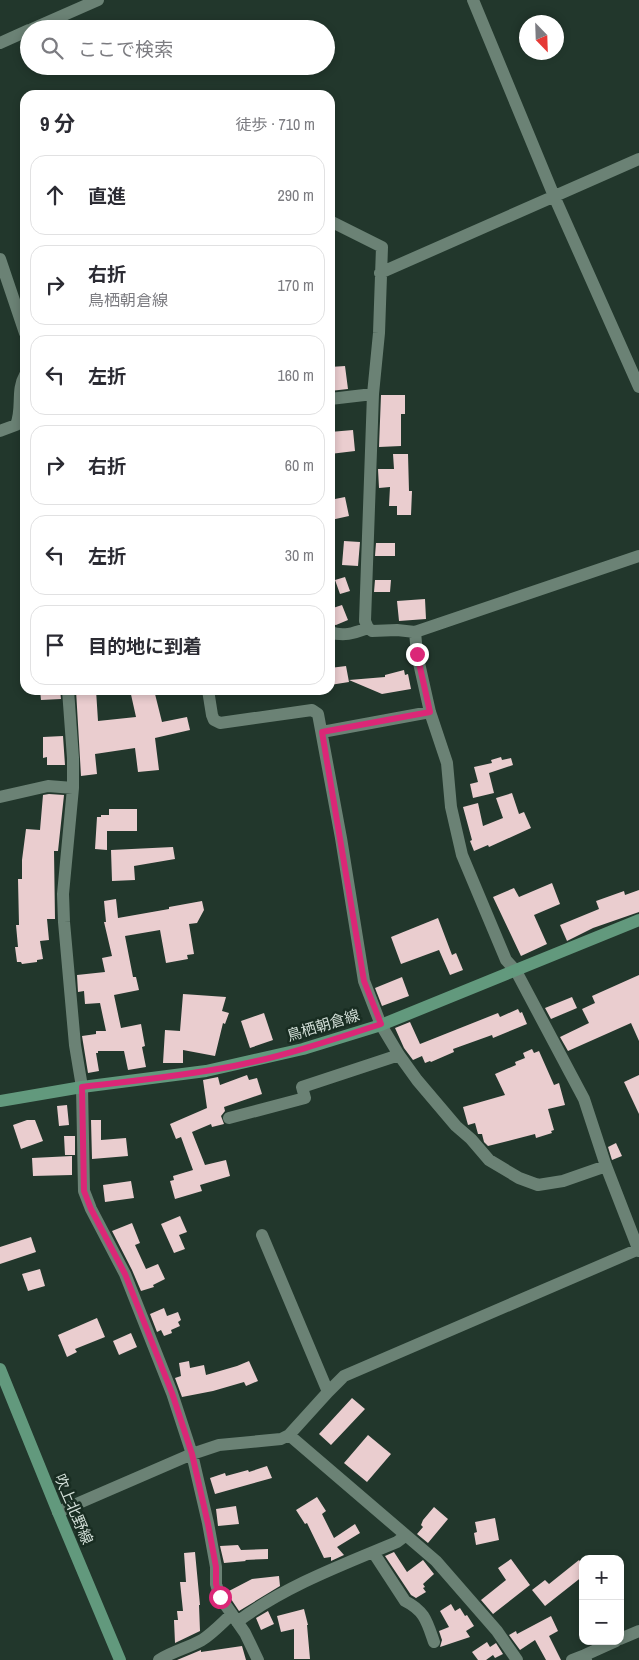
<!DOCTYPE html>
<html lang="ja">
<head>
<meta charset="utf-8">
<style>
  body { margin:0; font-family:"Archivo Narrow","Noto Sans JP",sans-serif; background:#f2f2f3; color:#2b2b33 }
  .controls { position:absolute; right:15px; bottom:15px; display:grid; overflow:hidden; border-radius:10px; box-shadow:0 2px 8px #0003 }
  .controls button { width:45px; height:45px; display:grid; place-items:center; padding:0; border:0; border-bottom:1px solid #e1e1e2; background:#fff; color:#2b2b33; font:25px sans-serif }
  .compass { position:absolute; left:519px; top:15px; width:45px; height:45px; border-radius:50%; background:#fff; box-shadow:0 2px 8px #0003; rotate:157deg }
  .stop { position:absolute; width:15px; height:15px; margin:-11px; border:4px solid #db2777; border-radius:50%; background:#fff }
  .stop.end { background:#db2777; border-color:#fff; box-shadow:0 1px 5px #0008 }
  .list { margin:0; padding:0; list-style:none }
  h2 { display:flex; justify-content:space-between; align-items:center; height:65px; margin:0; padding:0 20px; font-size:21px }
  h2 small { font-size:16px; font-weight:400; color:#7c7c81 }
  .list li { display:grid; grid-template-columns:32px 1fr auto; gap:15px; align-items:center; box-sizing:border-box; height:80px; margin:0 10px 10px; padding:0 10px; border:1px solid #e1e1e2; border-radius:15px }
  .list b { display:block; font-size:19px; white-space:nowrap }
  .list p { margin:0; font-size:16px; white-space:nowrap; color:#7c7c81 }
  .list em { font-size:16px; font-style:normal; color:#7c7c81 }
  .icon { flex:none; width:28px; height:28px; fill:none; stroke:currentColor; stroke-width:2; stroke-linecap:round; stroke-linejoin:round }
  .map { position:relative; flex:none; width:639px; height:1660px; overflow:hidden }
  .search { position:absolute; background:#fff; box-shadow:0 2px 8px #0003; left:20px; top:20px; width:315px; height:55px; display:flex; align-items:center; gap:12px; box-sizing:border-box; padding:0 18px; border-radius:28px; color:#7c7c81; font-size:19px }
  .panel { position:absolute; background:#fff; box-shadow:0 2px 8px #0003; left:20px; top:90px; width:315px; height:605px; border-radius:15px }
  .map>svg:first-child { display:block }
  .building { fill:#eacdcf }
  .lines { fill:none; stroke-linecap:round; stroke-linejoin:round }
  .minor { stroke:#6b8275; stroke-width:12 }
  .major { stroke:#62997d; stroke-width:12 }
  .route { stroke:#db2777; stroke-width:6 }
  .labels { text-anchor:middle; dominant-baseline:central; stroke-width:5; stroke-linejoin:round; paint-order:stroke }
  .street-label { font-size:15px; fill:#d2ded7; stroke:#192d22 }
</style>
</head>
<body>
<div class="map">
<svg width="639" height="1660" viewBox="0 0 639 1660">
  <rect width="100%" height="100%" fill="#22372c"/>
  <path class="building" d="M345 366 348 389 330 391V367Z
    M381 395H405V414H401V446L379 447Z
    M353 430 355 451 330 454V432Z
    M393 454H408L409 491H412L411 515H397V506H389L390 487 379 488 378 469H394Z
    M345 497 349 516 331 520 330 500Z
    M344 541 360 542 358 566 342 565Z
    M376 543H395V556H375Z
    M345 577 350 591 340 594 335 580Z
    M375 580H391L390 592H374Z
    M425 599 426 619 399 621 397 601Z
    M342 605 348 620 336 625 330 624V609Z
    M346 666 349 682 330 685V668Z
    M404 670 405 675 408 674 411 689 382 694 349 680 385 677V675Z
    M40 690H60L61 699 41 700Z
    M76 690H96L98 721 136 717 130 690H154L162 722 187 717 190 730 155 738 159 770 138 772 135 748 95 754 97 774 81 776Z
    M63 736 65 765H47V757L43 758V737Z
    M501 757 502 760 511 758 513 765 489 773 494 793 473 798 470 784 478 782 474 767 492 763 491 760Z
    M512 793 519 814 524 812 531 828 489 847 488 845 474 851 470 841 472 840 463 807 478 803 483 826 503 818 496 798Z
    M49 794 64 795 58 851H54L55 919H47L49 940 40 941 43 959 37 960V962L22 964 21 962H17L15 947H18L16 925H19L18 879H22V860L26 829 40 830 43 795Z
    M109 809H137V831H107V850L95 849 97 817H101V815H109Z
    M173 847 175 859 134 866 135 880 112 881 111 850Z
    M552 883 560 904 534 915 547 944 521 956 493 897 514 888 519 897Z
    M639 890V912L593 928 567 941 560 925 599 909 596 901 624 891 625 895Z
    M116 899 118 918 169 909V907L202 901 204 910 197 923 189 924 194 954 187 955 188 959 166 963 160 930 125 936 133 977H136L139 990 114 995 121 1028 141 1024 145 1046 142 1047 146 1067 128 1070 124 1051H98V1053H96L99 1071 88 1073 82 1036 96 1034V1031H106L100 1003 85 1004 84 991 78 992 77 975 105 972 102 958 112 956 104 922H106L104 901Z
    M438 918 452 955 456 953 463 970 450 975 439 950 401 964 391 937Z
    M639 975V1041L631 1023 568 1051 560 1037 589 1023 582 1009 595 1003 592 996Z
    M402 977 409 996 382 1006 375 988Z
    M183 994 226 997 222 1011 229 1013 225 1024 223 1023 215 1056 183 1050V1063H163L165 1030 180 1031Z
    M572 997 577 1008 551 1019 545 1008Z
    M518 1009 520 1013 522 1012 527 1024 493 1038 492 1035 453 1049 454 1052 431 1062 430 1061 425 1063 422 1056 413 1060 404 1048 395 1028 410 1022 420 1044 498 1013 500 1017Z
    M264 1013 273 1040 250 1048 241 1021Z
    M532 1049 534 1053 539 1051 554 1085 559 1083 565 1105 548 1109 554 1130 551 1131 552 1133 536 1138 535 1134 488 1146 484 1142 482 1134H478L475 1123 468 1125 463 1107 505 1095 495 1074 516 1065 515 1062 525 1058 523 1053Z
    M247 1075 249 1080 257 1078 262 1094 224 1107 225 1111 221 1116 224 1124 212 1127 211 1124 192 1132 205 1165 226 1160 230 1176 200 1185 202 1191 175 1199 170 1181 174 1180 173 1176 193 1170 181 1137 176 1139 170 1124 207 1108 203 1080 218 1077 220 1085Z
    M639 1075V1114L624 1082Z
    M67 1105 69 1125 59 1126 57 1106Z
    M27 1120H35L43 1141 21 1149 13 1125Z
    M91 1120H101V1140L126 1138 128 1156 92 1159Z
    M64 1136H75V1155H65Z
    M616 1143 622 1156 612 1160 608 1147Z
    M72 1156V1175L33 1176 32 1158Z
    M131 1181 134 1198 105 1202 103 1185Z
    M180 1216 187 1232 179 1235 185 1249 174 1253 161 1224Z
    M132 1223 140 1243 135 1245 146 1269 158 1264 165 1279 153 1285 154 1287 141 1291 132 1270 112 1231Z
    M31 1237 36 1252 0 1264V1247Z
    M40 1269 45 1286 28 1291 22 1274Z
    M164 1308 167 1316 178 1312 181 1320 178 1322 180 1326 171 1330 172 1333 164 1336 161 1330 157 1332 150 1314Z
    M97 1318 105 1337 75 1349 77 1352 67 1357 58 1335Z
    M131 1333 137 1347 119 1355 113 1341Z
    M189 1361 190 1368 204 1365 206 1375 237 1366 249 1361 258 1381 246 1386 244 1382 213 1391 182 1397 175 1378 181 1376 179 1363Z
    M352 1398 365 1409 331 1445 319 1434Z
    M368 1435 391 1454 367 1482 344 1463Z
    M267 1466 272 1478 215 1494 210 1478 225 1473 226 1476 248 1470 249 1472Z
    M317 1497 326 1511 322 1514 334 1538 355 1524 360 1533 337 1547 344 1555 331 1561V1557L324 1558 307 1523 305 1524 296 1510Z
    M236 1506 239 1524 218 1526 216 1509Z
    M434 1507 448 1519 428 1543 417 1534 423 1527 421 1525 423 1520Z
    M495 1518 499 1540 476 1545 474 1533 477 1532 475 1522Z
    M238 1545 241 1550 268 1549V1559L245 1560 246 1561 224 1563 220 1546Z
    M195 1552 200 1605H199L200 1631 175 1643 174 1620H178L177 1611H183L180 1582H186L184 1553Z
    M394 1552 407 1572 423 1560 434 1574 423 1584 425 1587 423 1588 426 1592 416 1598 411 1595 385 1556Z
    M511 1559 530 1585 493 1614 481 1600 506 1580 498 1568Z
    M579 1560 583 1565V1576L545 1606 532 1590 545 1580 549 1584Z
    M279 1576 280 1586 239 1611 227 1593V1592L252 1579Z
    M451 1604 455 1611 460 1608 465 1616 467 1615 474 1626 466 1631 470 1637 440 1647 442 1640 439 1631 449 1627 440 1611Z
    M304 1609 308 1625H307L310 1659H294V1629L281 1632 277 1616Z
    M268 1611 274 1624 261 1630 256 1618Z
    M551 1616 558 1631 549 1636 561 1660H546L535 1640 520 1650 509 1635 516 1631 517 1634Z
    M487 1642 490 1647 496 1643 503 1654 495 1658 493 1655 486 1660H478L472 1652Z
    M242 1646 246 1660H177L201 1650V1652Z"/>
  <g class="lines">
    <path class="minor" d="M473 0 554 196 639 387
      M32 29 98 0
      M0 43 29 30
      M330 221 382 247 379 333 373 394 365 621 368 628
      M0 259 25 333
      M380 273 639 159
      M330 399 373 394
      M0 431 16 425C23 409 16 390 25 375
      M330 632C344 637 354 633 368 628L372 631 397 630 415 632 639 556
      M415 632 417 654 430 712 447 763 451 807 462 855 506 960 516 971 584 1099 606 1166 639 1251
      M68 690 73 758V788L63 894 64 922 75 1045 82 1087 84 1191 91 1209 125 1274 172 1393 192 1454 208 1523 216 1567V1584L220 1597 245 1633 258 1660
      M208 690 212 715 214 720 220 723 312 710 318 714 341 838 364 981 381 1025 399 1055 417 1080 456 1126 471 1139 489 1160 519 1178 538 1185 563 1181 606 1166
      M322 732 430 712
      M0 797 48 786 73 788
      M229 1118 305 1098 302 1087 399 1055
      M262 1235 328 1392
      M289 1435 436 1561 497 1631 517 1660
      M58 1512 192 1454 219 1445 281 1439 289 1435 328 1392 344 1376 639 1249
      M373 1552 405 1601C425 1611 427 1622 434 1642
      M237 1622C285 1586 342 1565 397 1542L405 1536
      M620 1639 639 1631
      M159 1660C173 1651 188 1648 202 1640 213 1633 222 1623 232 1614
      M572 1660 585 1655
      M586 1660 585 1655 616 1641"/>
    <path class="major" d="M0 1101 82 1087 206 1071 303 1049 381 1025 639 920
      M0 1369 58 1512 120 1660"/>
  </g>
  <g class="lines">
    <path class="route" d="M220 1597 216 1584V1567L208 1524 192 1454 172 1393 125 1274 91 1209 84 1191 82 1087C132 1081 183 1076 234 1066 284 1056 332 1040 381 1024L364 981 322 732 430 712 417 654"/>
  </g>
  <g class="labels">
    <g class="street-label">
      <text transform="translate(323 1025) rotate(-17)">鳥栖朝倉線</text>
      <text transform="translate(74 1509) rotate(67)">吹上北野線</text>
    </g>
  </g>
</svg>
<div class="controls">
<button>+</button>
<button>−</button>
</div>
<svg class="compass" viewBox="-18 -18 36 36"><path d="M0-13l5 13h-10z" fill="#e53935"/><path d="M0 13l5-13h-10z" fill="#7c7c81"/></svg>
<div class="stop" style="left:220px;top:1597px"></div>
<div class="stop end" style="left:417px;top:654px"></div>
<div class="search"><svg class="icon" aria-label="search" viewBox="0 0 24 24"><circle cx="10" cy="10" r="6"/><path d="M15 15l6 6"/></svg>ここで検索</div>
<section class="panel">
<h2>9 分<small>徒歩 · 710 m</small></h2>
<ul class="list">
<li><svg class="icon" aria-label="ahead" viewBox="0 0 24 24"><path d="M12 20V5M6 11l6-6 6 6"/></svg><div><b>直進</b></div><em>290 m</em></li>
<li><svg class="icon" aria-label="right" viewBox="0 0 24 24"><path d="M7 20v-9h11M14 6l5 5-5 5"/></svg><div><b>右折</b><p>鳥栖朝倉線</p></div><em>170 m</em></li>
<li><svg class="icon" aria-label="left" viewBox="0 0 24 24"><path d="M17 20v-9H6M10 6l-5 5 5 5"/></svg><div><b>左折</b></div><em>160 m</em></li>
<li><svg class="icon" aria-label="right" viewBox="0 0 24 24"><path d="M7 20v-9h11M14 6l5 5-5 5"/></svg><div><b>右折</b></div><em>60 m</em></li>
<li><svg class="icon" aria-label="left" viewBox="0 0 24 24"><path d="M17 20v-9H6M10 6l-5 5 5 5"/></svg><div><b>左折</b></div><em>30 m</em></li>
<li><svg class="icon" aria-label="arrive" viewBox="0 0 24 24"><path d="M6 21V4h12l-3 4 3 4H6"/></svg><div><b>目的地に到着</b></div></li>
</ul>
</section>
</div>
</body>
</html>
